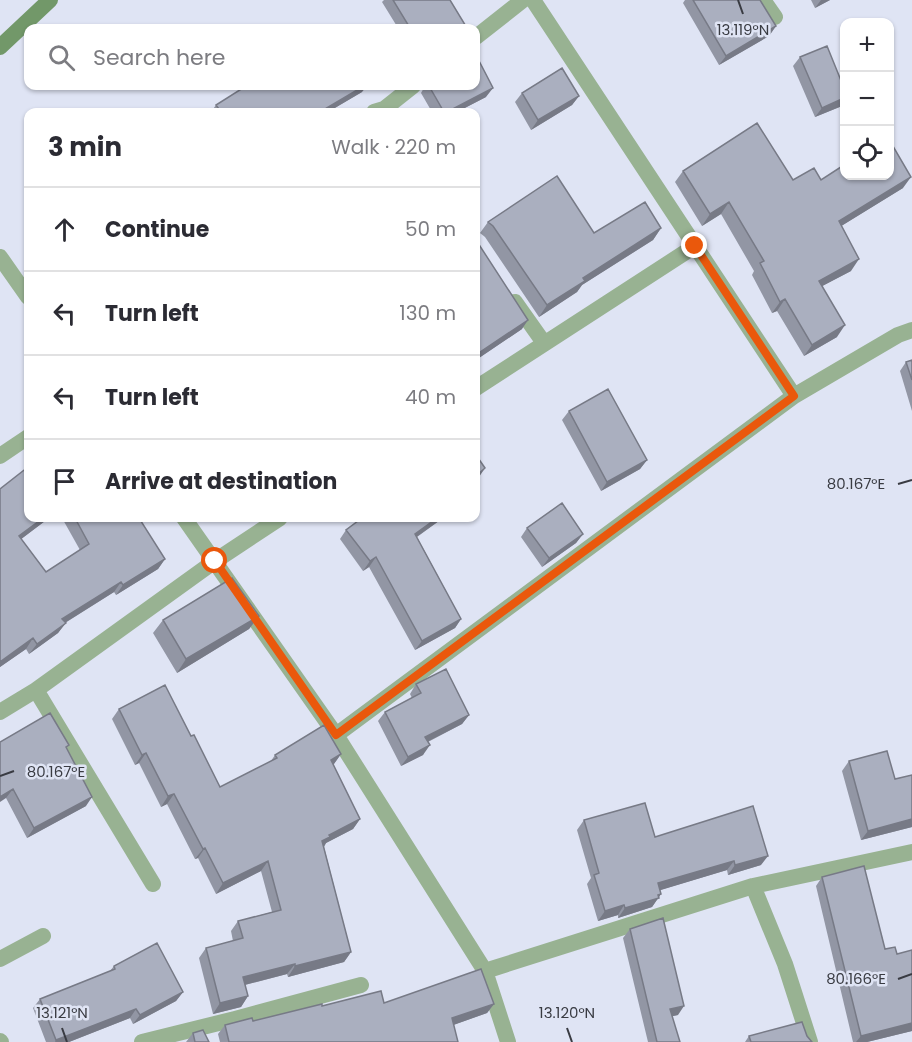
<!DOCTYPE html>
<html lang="en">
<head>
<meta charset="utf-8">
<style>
  body { margin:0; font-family:Poppins,sans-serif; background:#f7f7f7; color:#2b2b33 }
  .controls { position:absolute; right:18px; top:18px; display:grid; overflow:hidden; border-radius:12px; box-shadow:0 2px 4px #0004 }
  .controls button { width:54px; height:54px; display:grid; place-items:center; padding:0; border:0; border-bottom:2px solid #e1e1e2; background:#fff; color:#2b2b33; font:30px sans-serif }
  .stop { position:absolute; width:18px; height:18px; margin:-14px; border:4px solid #ea580c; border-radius:50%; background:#fff }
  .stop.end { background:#ea580c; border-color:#fff; box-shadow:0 2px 6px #0008 }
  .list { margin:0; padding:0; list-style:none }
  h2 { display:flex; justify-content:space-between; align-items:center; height:78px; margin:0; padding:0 24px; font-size:26px }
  h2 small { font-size:20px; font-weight:400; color:#7c7c81 }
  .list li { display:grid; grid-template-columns:39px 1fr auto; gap:18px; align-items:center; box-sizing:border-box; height:84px; padding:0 24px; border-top:2px solid #e1e1e2 }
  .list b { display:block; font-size:22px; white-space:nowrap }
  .list em { font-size:20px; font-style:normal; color:#7c7c81 }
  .icon { flex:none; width:33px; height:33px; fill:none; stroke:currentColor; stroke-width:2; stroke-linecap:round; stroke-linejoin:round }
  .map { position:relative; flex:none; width:912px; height:1042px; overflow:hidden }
  .search { position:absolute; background:#fff; box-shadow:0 2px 4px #0004; left:24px; top:24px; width:456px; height:66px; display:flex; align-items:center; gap:15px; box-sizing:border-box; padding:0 21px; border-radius:12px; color:#7c7c81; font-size:22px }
  .panel { position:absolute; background:#fff; box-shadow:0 2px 4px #0004; left:24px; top:108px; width:456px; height:414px; border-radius:12px }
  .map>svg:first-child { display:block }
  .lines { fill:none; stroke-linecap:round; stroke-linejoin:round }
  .minor { stroke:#98b292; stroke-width:16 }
  .secondary { stroke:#729869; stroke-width:16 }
  .wall { fill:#9296a4 }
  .shaded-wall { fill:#777a86 }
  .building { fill:#aaafbf; stroke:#777a86; stroke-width:1.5 }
  .route { stroke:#ea580c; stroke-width:8 }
  .ticks { fill:none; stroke:#393b42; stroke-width:2 }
  .ticks-label { font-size:15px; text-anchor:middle; fill:#393b42; stroke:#dfe4f4; stroke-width:5; stroke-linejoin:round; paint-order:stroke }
</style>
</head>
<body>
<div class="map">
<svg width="912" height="1042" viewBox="0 0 912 1042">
  <rect width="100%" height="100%" fill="#dfe4f4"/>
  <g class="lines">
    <path class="minor" d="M763 0 775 17
      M476 37 523 0
      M374 112 384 109 413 86
      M0 257 28 297
      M515 302 544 343
      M476 388 695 246
      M794 396 898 335 912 330
      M0 456 28 437
      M184 518 336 735 485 971
      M0 712 36 690
      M336 735 794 396 533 0
      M153 884 36 690 215 561 280 518
      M753 886 785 964 810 1042
      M0 959 43 936
      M0 1041 1 1042
      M142 1042 235 1019 361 985
      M508 1042 485 971 753 886 912 852"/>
    <path class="secondary" d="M0 47 50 0"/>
  </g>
  <path class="wall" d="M384 0H450L467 28H398L382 2Z
    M685 0H760L776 26 769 36 719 65 683 3Z
    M811 0H830L815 8Z
    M800 57 842 106 815 117 793 66Z
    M425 86H476L486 97 457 112H432L421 93Z
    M362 92 328 112H211L216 105Z
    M522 93 579 96 572 105 531 130 515 102Z
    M683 171 793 180H821L903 188 841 226 851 271 822 286 837 337 804 356 777 311 772 313 752 275 754 271 721 214 702 226 675 182Z
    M488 222 594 233 661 228 653 240 582 285 577 292 539 317 485 237 480 233Z
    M476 240 522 329 476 360Z
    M912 360V411L900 371 906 362Z
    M569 411 647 460 640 469 601 491 562 420Z
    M0 489 28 518H49L21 539 46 572 80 550 62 518H139L165 559 158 569 116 595 114 592 65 623 58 633 29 654 26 649 0 667Z
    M362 518H443L417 537 461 619 455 628 415 650 369 567 363 571 340 539 346 530Z
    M527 528 583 534 576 543 542 567 521 537Z
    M259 616 249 629 177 673 153 633 163 620Z
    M416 684 469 715 462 724 428 742 423 755 401 766 378 721 385 712 412 698 410 694Z
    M119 709 191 736 220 787 271 761 275 755 341 754 333 765 360 819 353 829 326 843 324 847 351 952 344 962 288 977 287 974 245 985 248 996 241 1007 213 1014 199 958 206 948 233 941 231 931 238 921 272 912 261 871 216 894 198 858 195 859 167 804 161 807 139 763 135 765 112 719Z
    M0 742 69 745 66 749 86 806 27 838 6 798Z
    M849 761 895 779 912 775V827L861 840 842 771Z
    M584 820 655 837 761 865 728 875 727 870 660 890 661 894 652 907 618 918V915L598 921 587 884 591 878 577 830Z
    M822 877 885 949 912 1031 867 1042H853L816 886Z
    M630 929 678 1015 672 1016 680 1042H648L623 938Z
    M114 966 183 992 176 1001 133 1024 130 1018 69 1042H46L33 1008 40 999 110 971Z
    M384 1003 494 1004 487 1013 453 1025 458 1042H220L218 1034 225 1025 253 1021 322 1006Z
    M193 1033 209 1042H186Z
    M749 1036 812 1042H745Z"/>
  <path class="shaded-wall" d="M821 0H830L815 8Z
    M776 26 769 36 719 65 726 56Z
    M364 86H367L362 92 328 112H320Z
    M493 88 486 97 457 112H447Z
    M579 96 572 105 531 130 538 120Z
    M844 98V102L842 106 815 117 822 108Z
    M911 177 903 188 830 233 839 221Z
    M729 202 721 214 702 226 710 214Z
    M661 228 653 240 582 285 577 292 539 317 547 305 583 278Z
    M859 259 851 271 811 292 819 281Z
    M785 299 777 311 772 313 780 302Z
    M528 320 522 329 476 360V358L480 352Z
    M845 325 837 337 804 356 812 345Z
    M647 460 640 469 601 491 607 482Z
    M485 468 479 477 476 480V476Z
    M43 518H49L12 546 19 536Z
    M437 518H443L408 543 415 534Z
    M583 534 576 543 542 567 549 558Z
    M376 557 369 567 363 571 370 561Z
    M165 559 158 569 116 595 123 585Z
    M121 582 114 592 55 629 62 619Z
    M259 616 249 629 177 673 186 659Z
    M461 619 455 628 415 650 422 641Z
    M66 623 58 633 29 654 37 644Z
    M33 638 26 649 0 667V662Z
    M469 715 462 724 419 746 425 737Z
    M430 745 423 755 401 766 408 757Z
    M146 753 139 763 135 765 142 755Z
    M341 754 334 764 323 770 331 760Z
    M13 789 6 798 0 802V797Z
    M174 794 167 804 161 807 168 796Z
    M92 797 86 806 27 838 34 828Z
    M360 819 353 829 326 843 323 848 322 841 329 835Z
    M912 819V827L861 840 868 831Z
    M205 848 198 858 195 859 203 849Z
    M768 856 761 865 728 875 735 865Z
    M268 861 261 871 216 894 223 883Z
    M734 861 727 870 651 893 658 883Z
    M661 894 652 907 618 918 625 908Z
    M624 905 618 915 598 921 605 911Z
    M351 952 344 962 288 977 295 966Z
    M295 964 287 974 236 987 243 977Z
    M183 992 176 1001 133 1024 140 1015Z
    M248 996 241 1007 213 1014 220 1003Z
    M494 1004 487 1013 445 1028 452 1018Z
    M684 1006 678 1015 664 1018 670 1009Z
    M136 1009 130 1018 69 1042H55L56 1040Z
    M912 1023V1031L867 1042H856L861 1036Z"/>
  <path class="building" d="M393 0H450L467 28H410Z
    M693 0H760L776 26 726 56Z
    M827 46 844 88V98L822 108 800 57Z
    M476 55 493 88 447 112H444L429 86H476Z
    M562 68 579 96 538 120 522 93Z
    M246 86H364L320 112H221L216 105Z
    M757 123 793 180 814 168 821 180 844 165V176H890V141L911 177 839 221 859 259 819 281 845 325 812 345 785 299 780 302 760 263 764 261 729 202 710 214 683 171Z
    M557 176 594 233 645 202 661 228 583 278 585 281 547 305 493 226 488 222Z
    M476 240 528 320 480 352 476 345Z
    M912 360V380L906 362Z
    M608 389 647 460 607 482 569 411Z
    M476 455 485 468 476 476Z
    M28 467V518H43L19 536 46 572 89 544 75 518H139L165 559 123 585 121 582 62 619 66 623 37 644 33 638 0 662V489Z
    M562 503 583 534 549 558 527 528Z
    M362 518H437L415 534 461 619 422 641 376 557 370 561 346 530Z
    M232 578 259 616 186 659 163 620Z
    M446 669 469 715 425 737 430 745 408 757 385 712 421 693 416 684Z
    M165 685 191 736 194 735 220 787 277 758 275 755 324 725 341 754 331 760 360 819 329 835 330 837 322 841 351 952 295 966V964L243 977 248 996 220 1003 206 948 243 938 238 921 281 910 268 861 223 883 205 848 203 849 174 794 168 796 146 753 142 755 119 709Z
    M50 713 69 745 66 747 92 797 34 828 13 789 0 797V742Z
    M887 751 895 779 912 775V819L868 831 849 761Z
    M645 803 655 837 753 806 768 856 735 865 734 861 658 883 661 894 658 895 659 898 625 908 624 905 605 911 594 875 599 873 584 820Z
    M864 866 885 949 895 947 897 954 912 950V1023L861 1036 822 877Z
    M663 918 684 1006 670 1009 680 1042H657L630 929Z
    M157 943 183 992 140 1015 136 1009 56 1040 40 999 115 969 114 966Z
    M481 969 494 1004 452 1018 458 1042H229L225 1025 252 1018 253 1021 322 1004V1006L381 991 384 1003Z
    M802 1022 807 1036 812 1042H751L749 1036Z
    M203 1030 209 1042H195L193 1033Z"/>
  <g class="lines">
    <path class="route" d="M215 561 336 735 794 396 695 246"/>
  </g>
  <path class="ticks" d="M738 0 743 14M898 484 912 480M0 776 14 771M898 979 912 974M62 1028 67 1042M567 1028 572 1042"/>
  <g class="ticks-label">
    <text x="743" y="35">13.119°N</text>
    <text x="856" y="489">80.167°E</text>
    <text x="56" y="777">80.167°E</text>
    <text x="856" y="984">80.166°E</text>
    <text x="62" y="1018">13.121°N</text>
    <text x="567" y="1018">13.120°N</text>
  </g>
</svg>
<div class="controls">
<button>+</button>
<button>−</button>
<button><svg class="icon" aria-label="locate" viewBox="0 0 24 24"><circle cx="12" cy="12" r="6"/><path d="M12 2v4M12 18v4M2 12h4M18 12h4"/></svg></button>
</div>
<div class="stop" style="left:215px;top:561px"></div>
<div class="stop end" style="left:695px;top:246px"></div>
<div class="search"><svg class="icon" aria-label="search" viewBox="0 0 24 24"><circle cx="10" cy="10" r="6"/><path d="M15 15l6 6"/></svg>Search here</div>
<section class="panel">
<h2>3 min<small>Walk · 220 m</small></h2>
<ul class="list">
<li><svg class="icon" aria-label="ahead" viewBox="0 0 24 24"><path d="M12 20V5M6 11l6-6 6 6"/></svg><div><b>Continue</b></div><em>50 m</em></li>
<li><svg class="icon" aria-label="left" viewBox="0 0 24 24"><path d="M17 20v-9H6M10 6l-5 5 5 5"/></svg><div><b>Turn left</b></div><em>130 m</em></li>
<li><svg class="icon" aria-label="left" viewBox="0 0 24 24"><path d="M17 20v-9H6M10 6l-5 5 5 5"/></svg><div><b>Turn left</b></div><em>40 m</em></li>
<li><svg class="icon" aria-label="arrive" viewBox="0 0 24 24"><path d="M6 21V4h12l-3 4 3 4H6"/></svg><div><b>Arrive at destination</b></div></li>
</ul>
</section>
</div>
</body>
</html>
